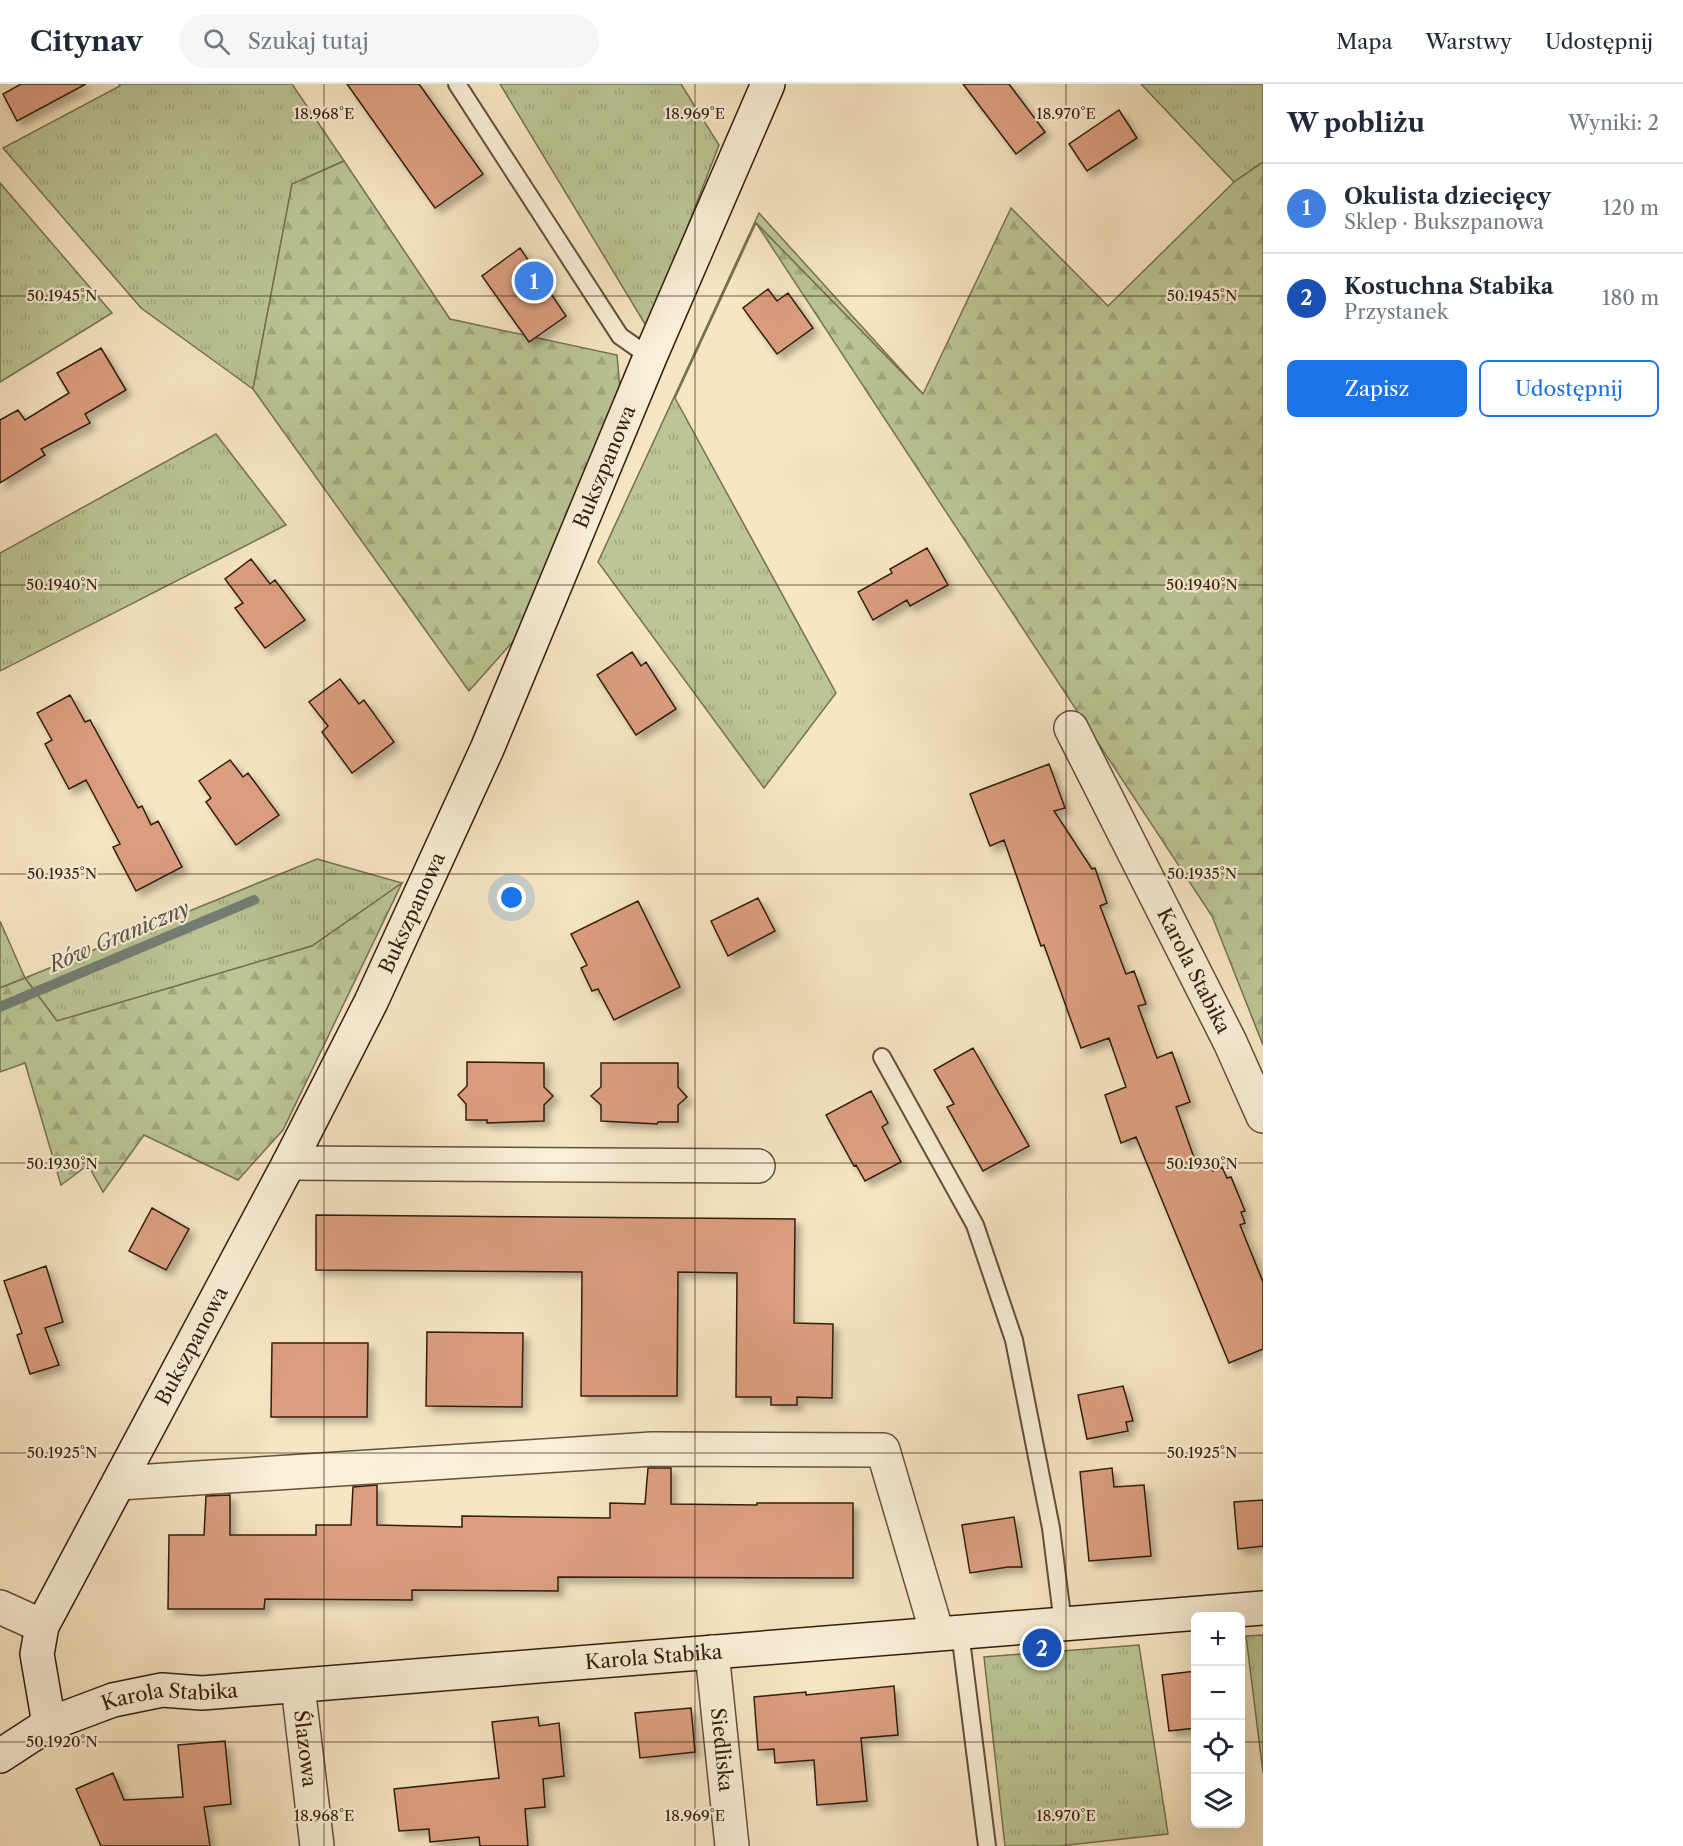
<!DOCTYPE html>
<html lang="pl">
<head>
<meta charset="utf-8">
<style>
  body { margin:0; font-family:"Libre Caslon Text",serif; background:#f6f6f7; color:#1f2937 }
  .controls { position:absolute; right:18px; bottom:18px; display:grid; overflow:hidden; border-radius:9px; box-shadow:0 6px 24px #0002 }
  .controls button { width:54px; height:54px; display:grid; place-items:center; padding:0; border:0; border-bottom:2px solid #e0e1e3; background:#fff; color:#1f2937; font:30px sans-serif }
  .you { position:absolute; left:512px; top:814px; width:21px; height:21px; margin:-15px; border:4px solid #fff; border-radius:50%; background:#1a73e8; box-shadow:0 0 0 9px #1a73e833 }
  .badge { display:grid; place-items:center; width:39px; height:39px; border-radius:50%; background:#1a73e8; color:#fff; font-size:20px; font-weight:700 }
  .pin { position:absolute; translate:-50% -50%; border:3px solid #fff; box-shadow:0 2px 6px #0006 }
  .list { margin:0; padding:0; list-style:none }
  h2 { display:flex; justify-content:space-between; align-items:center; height:78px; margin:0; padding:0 24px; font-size:26px }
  h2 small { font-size:20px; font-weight:400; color:#747a83 }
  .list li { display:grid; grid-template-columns:39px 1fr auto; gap:18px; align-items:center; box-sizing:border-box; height:90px; padding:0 24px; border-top:2px solid #e0e1e3 }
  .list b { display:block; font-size:22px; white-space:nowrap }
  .list p { margin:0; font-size:20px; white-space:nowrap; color:#747a83 }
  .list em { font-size:20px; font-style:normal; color:#747a83 }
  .actions { display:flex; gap:12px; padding:18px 24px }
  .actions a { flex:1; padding:14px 0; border:2px solid #1a73e8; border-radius:9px; text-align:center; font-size:21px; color:#1a73e8 }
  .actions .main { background:#1a73e8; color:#fff }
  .icon { flex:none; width:33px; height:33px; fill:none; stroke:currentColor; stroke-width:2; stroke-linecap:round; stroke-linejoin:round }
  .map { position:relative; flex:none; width:1263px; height:1762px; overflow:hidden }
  header { display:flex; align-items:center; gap:36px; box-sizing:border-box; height:84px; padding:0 30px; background:#fff; border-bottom:2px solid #e0e1e3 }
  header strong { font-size:28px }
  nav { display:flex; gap:33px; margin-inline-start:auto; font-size:21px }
  .search { width:420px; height:54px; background:#f6f6f7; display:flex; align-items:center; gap:15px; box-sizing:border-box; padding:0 21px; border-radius:33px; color:#747a83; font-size:22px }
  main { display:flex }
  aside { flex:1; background:#fff }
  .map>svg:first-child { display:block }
  .grass { fill:url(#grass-tufts); stroke:#777151; stroke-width:1.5 }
  .forest { fill:url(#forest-firs); stroke:#777151; stroke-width:1.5 }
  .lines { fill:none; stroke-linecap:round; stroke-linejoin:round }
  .stream { stroke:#737e74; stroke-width:10 }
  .building { fill:#db9e80; stroke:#331d0d; stroke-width:1.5; filter:url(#shadow) }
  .lane-casing { stroke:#644f3a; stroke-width:20 }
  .street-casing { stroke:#644f3a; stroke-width:36 }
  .secondary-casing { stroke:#331d0d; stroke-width:36 }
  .lane { stroke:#faefd8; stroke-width:16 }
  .street { stroke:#faefd8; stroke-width:33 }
  .secondary { stroke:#faefd8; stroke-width:33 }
  .ticks { fill:none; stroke:#331d0d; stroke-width:1.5; stroke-opacity:0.45 }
  .labels { text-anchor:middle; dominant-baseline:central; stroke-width:4.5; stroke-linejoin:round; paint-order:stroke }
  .street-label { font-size:20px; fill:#331d0d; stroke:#faefd8 }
  .water-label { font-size:21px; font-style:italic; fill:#585549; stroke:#faefd8 }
  .ticks-label { font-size:15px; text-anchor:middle; fill:#331d0d; stroke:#faefd8; stroke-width:4.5; stroke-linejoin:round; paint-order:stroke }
</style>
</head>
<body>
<header>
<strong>Citynav</strong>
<div class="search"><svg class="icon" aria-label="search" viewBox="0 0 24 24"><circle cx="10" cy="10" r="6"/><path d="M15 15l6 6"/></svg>Szukaj tutaj</div>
<nav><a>Mapa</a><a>Warstwy</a><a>Udostępnij</a></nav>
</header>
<main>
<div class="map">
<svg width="1263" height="1762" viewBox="0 0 1263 1762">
  <defs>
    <pattern id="grass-tufts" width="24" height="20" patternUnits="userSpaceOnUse" patternTransform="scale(1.5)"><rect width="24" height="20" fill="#bbc595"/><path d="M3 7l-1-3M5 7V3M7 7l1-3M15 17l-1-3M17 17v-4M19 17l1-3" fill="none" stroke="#a1a97f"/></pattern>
    <pattern id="forest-firs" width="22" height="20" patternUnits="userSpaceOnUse" patternTransform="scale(1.5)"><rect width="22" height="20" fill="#bbc595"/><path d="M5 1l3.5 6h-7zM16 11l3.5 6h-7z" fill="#a1a97f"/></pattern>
    <filter id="shadow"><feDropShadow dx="5.5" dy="5.5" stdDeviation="3" flood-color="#0004"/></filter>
  </defs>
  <rect width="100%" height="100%" fill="#f7e6c3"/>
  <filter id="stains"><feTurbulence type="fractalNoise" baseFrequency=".00333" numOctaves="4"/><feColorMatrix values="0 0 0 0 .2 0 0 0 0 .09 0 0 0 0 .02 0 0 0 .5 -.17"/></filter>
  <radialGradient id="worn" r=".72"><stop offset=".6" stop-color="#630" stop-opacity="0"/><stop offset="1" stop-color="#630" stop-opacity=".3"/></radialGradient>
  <path class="grass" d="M119 0H292L344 77 292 101 253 305 141 224 3 64 120 2Z
    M500 0H681L719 61 648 245Z
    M1141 0H1263V78L1234 98Z
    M0 99 112 229 0 298Z
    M759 129 923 310 756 139 675 314 836 609 764 704 598 478Z
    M216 350 286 441 0 587V469Z
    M317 775 402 799 312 862 57 937 25 894 0 904V837L25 894Z
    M1263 1551V1689L1246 1552Z
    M1139 1561 1168 1750 1059 1762H1005L984 1573Z"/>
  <path class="forest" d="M344 77 450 235 617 271 620 305 518 552 469 607 253 305 292 100Z
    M1263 78V961L1212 832 756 139 923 310 1011 124 1108 222 1234 98Z
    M402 799 283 1046 238 1096 144 1051 103 1108 88 1081 61 1101 25 979 0 988V904L25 894 57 937 312 862Z"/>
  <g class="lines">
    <path class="stream" d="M0 923 254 816"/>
  </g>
  <path class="building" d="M21 0H86L17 37 3 10Z
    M347 0H419L483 90 435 124Z
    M963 0H1009L1045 48 1016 70Z
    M1119 26 1137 54 1087 87 1069 60Z
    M520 164 566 232 529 258 482 192Z
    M768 205 777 217 788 209 813 244 777 270 743 224Z
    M101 264 126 306 85 330 90 339 41 365 45 371 0 399V336L18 326 25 336 69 309 57 289Z
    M927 464 948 501 910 522 907 516 873 536 858 508 892 489 890 485Z
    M251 475 270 500 275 496 305 536 265 564 235 524 243 519 225 495Z
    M632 568 641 582 646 578 676 625 636 651 597 591Z
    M340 595 359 620 364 616 394 658 352 689 322 648 328 642 309 618Z
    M70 611 85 638 90 636 138 724 142 722 151 741 158 737 182 783 136 807 113 763 120 760 86 696 69 705 45 660 52 656 37 629Z
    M230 676 243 693 248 689 279 731 236 761 206 718 211 714 199 697Z
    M1049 680 1065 724 1054 727 1092 785 1095 784 1107 819 1100 822 1126 890 1134 887 1146 920 1138 922 1157 974 1172 968 1190 1018 1176 1023 1197 1082 1209 1077 1213 1087 1222 1083 1227 1094 1231 1093 1245 1127 1241 1128 1245 1139 1240 1141 1263 1198V1265L1229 1279 1136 1053 1121 1059 1105 1011 1126 1003 1109 954 1081 964 1044 861 1041 862 1004 756 990 762 970 710Z
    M758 814 775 847 728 872 711 837Z
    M638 817 680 903 614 936 598 905 592 907 581 884 587 881 571 850Z
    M973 964 1029 1062 983 1087 947 1023 954 1020 934 986Z
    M467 978 544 979V1003L553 1012 544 1021V1037L487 1039V1036H466V1020L458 1011 467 1002Z
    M601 979H678V1003L687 1013 678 1021V1038H658L657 1040 601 1037V1021L591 1012 601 1003Z
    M871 1007 888 1039 882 1043 901 1078 865 1097 856 1081 854 1082 826 1031Z
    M152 1124 189 1145 166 1186 129 1167Z
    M316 1131 795 1135 794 1239 833 1240 832 1314 797 1313V1321H771V1313H736L737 1189 678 1188 677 1312H581L582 1188 316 1186Z
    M46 1182 63 1238 45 1244 59 1281 30 1290 17 1251 22 1249 4 1197Z
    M427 1248 523 1249 522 1323 426 1322Z
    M272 1259H368L367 1333H271Z
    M1123 1302 1133 1337 1126 1338 1128 1347 1087 1355 1078 1311Z
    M648 1384H671V1420L757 1421V1419H853V1494L558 1493V1507L412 1506V1516L265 1515 264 1525H168L169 1451H204L206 1412 230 1411V1451H316V1441H351L353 1403 377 1401V1441L462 1443V1432L610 1434V1419L645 1420Z
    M1112 1384 1114 1403 1144 1401 1151 1472 1089 1477 1080 1388Z
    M1263 1416V1462L1238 1465 1234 1418Z
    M1014 1433 1022 1483H1008L970 1489 962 1441Z
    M1196 1587V1644L1169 1647 1162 1591Z
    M894 1602 898 1651 861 1654 867 1717 817 1721 814 1676 775 1679 774 1665 758 1666 754 1613 806 1608V1611Z
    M691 1624 695 1668 640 1674 635 1629Z
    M538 1633 539 1642 559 1639 564 1692 543 1695 545 1723 525 1725 528 1762H480L479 1753 430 1758 429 1745 399 1747 394 1705 499 1694 492 1638Z
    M225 1657 231 1720 204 1723 210 1762H101L76 1705 113 1689 124 1716 183 1713 178 1661Z"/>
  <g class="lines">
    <defs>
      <path id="lane" d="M457 0 620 252 650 273
        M882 973 975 1141 1014 1256 1051 1444 1063 1540
        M960 1548 987 1762"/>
      <g id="street">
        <path id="s1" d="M1071 644 1230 958 1263 1032"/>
        <path d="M289 1079 758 1082"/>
        <path d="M119 1399 652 1365 883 1366 937 1549"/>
        <path d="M0 1523 42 1542"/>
        <path id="s2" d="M712 1568 732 1762"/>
        <path id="s3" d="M298 1602 317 1762"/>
      </g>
      <g id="secondary">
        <path id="s4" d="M49 1640 37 1570 42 1542 289 1079 371 918 487 665 650 273 768 0"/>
        <path id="s5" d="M0 1672 49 1640 113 1616 162 1606 202 1609 1263 1524"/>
      </g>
    </defs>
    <use href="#lane" class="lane-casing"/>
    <use href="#street" class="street-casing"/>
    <use href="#secondary" class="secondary-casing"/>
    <use href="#lane" class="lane"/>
    <use href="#street" class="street"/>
    <use href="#secondary" class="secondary"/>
  </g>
  <path class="ticks" d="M324 0V1762M695 0V1762M1066 0V1762M0 212H1263M0 501H1263M0 790H1263M0 1079H1263M0 1369H1263M0 1658H1196M1240 1658H1263"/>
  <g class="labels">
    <g class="street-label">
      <text stroke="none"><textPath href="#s4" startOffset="1389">Bukszpanowa</textPath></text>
      <text stroke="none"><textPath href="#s4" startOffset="903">Bukszpanowa</textPath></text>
      <text stroke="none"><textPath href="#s1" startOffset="272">Karola Stabika</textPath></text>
      <text stroke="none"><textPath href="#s4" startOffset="417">Bukszpanowa</textPath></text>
      <text stroke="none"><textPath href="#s5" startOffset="670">Karola Stabika</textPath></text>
      <text stroke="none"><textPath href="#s5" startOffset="184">Karola Stabika</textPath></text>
      <text stroke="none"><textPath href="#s3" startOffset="63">Ślazowa</textPath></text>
      <text stroke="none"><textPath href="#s2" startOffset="98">Siedliska</textPath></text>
    </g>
    <g class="water-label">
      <text transform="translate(119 852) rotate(-23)">Rów Graniczny</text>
    </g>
  </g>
  <g class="ticks-label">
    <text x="324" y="35">18.968°E</text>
    <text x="695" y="35">18.969°E</text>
    <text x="1066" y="35">18.970°E</text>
    <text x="62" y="217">50.1945°N</text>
    <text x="1202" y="217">50.1945°N</text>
    <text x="62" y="506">50.1940°N</text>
    <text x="1202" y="506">50.1940°N</text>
    <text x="62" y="795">50.1935°N</text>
    <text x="1202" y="795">50.1935°N</text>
    <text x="62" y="1085">50.1930°N</text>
    <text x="1202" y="1085">50.1930°N</text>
    <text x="62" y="1374">50.1925°N</text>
    <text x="1202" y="1374">50.1925°N</text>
    <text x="62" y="1663">50.1920°N</text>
    <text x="324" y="1737">18.968°E</text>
    <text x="695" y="1737">18.969°E</text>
    <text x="1066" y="1737">18.970°E</text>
  </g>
  <rect width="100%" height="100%" filter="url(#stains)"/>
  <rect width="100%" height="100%" fill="url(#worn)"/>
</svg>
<div class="controls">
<button>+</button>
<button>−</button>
<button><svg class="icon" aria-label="locate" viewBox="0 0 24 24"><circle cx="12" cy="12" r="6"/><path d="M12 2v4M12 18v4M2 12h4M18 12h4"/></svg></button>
<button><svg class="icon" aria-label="layers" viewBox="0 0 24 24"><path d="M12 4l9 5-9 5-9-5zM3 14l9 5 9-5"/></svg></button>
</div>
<div class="you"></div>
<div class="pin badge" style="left:534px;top:197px;background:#3f7fe0">1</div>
<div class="pin badge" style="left:1042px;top:1564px;background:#1a4fb4">2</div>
</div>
<aside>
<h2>W pobliżu<small>Wyniki: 2</small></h2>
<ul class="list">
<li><span class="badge" style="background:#3f7fe0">1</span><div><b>Okulista dziecięcy</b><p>Sklep · Bukszpanowa</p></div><em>120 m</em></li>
<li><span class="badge" style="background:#1a4fb4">2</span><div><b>Kostuchna Stabika</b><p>Przystanek</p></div><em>180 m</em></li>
</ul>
<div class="actions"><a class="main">Zapisz</a><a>Udostępnij</a></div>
</aside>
</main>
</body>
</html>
